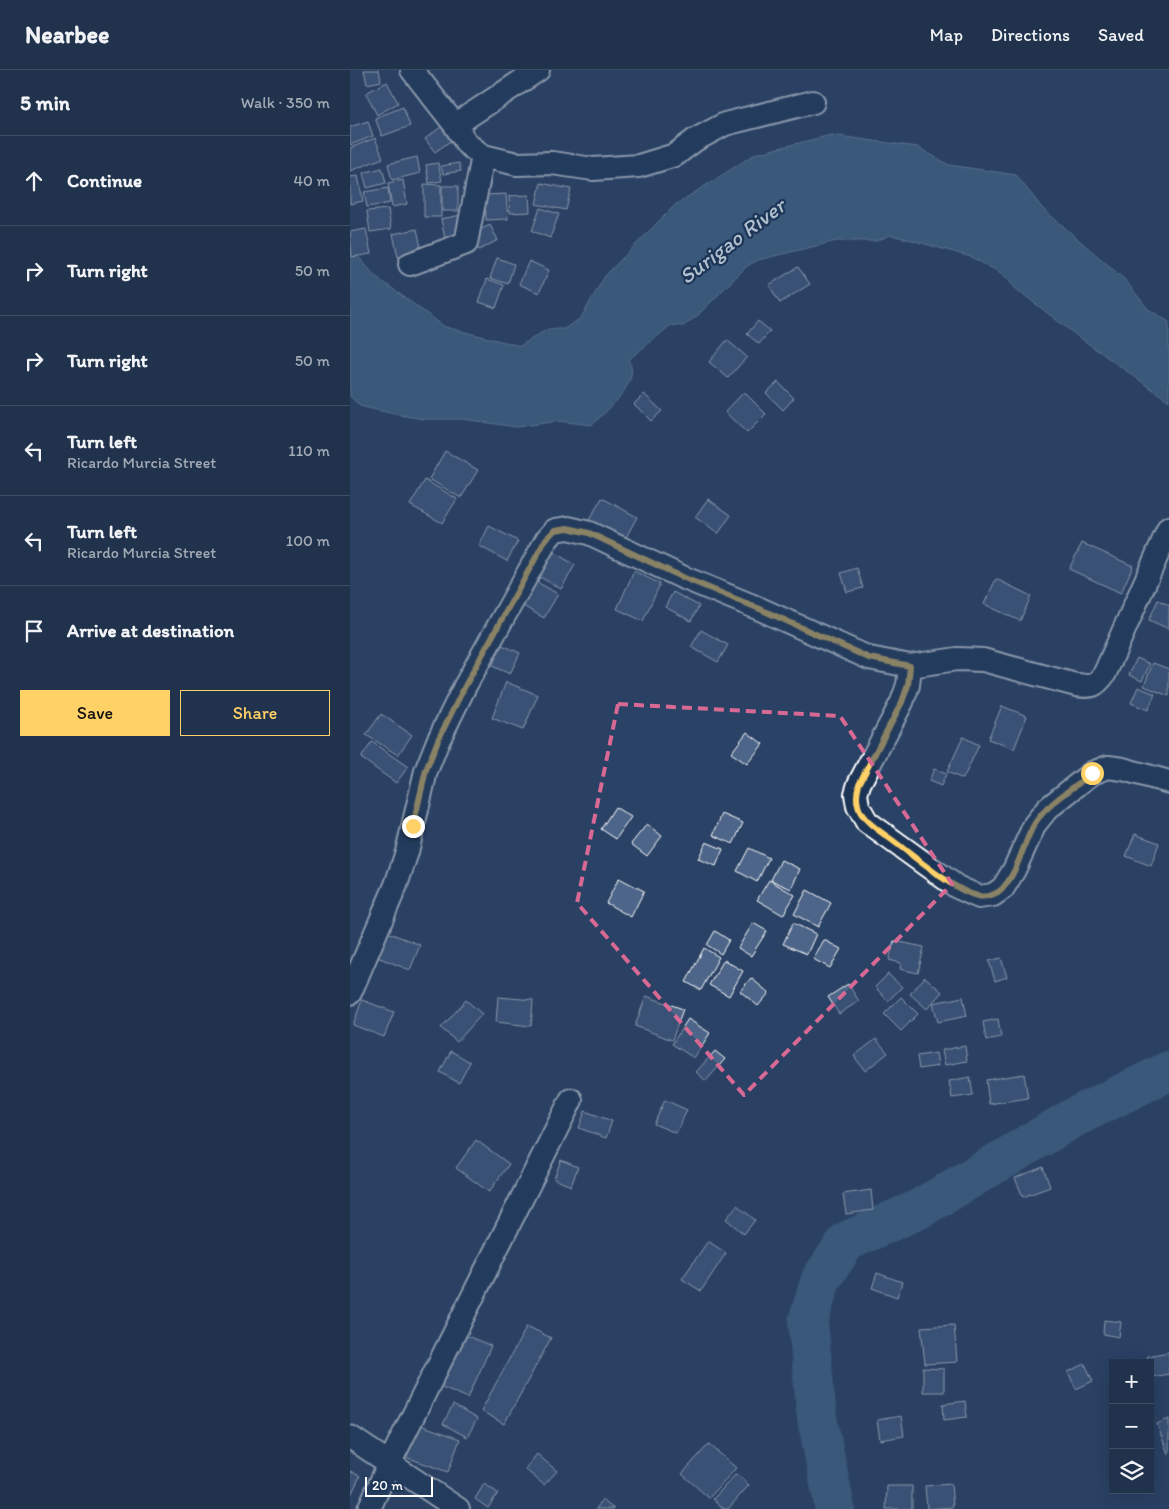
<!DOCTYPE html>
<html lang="en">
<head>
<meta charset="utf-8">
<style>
  body { margin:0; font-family:Itim,sans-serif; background:#2d3e56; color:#f1f3f6 }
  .controls { position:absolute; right:15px; bottom:15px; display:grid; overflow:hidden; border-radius:0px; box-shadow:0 5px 20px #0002 }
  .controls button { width:45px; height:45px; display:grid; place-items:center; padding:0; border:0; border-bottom:1px solid #3d4d64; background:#20324c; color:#f1f3f6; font:25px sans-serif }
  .scale { position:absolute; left:15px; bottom:12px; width:68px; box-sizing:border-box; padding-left:5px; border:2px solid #fff; border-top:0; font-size:14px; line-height:18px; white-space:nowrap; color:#fff; -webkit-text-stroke:4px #1d3557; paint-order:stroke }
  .stop { position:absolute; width:15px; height:15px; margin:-11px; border:4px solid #ffd166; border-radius:50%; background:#fff }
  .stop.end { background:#ffd166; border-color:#fff; box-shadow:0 1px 5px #0008 }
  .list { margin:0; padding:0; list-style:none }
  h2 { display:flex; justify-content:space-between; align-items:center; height:65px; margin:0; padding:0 20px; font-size:21px }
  h2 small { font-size:16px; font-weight:400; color:#a2aab5 }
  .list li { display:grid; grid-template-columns:32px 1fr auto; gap:15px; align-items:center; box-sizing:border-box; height:90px; padding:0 20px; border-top:1px solid #3d4d64 }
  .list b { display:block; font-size:19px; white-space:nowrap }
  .list p { margin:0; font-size:16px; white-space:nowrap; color:#a2aab5 }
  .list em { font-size:16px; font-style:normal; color:#a2aab5 }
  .actions { display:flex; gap:10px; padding:15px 20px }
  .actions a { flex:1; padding:11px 0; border:1px solid #ffd166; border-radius:0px; text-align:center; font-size:18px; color:#ffd166 }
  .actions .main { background:#ffd166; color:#111 }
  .icon { flex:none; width:28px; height:28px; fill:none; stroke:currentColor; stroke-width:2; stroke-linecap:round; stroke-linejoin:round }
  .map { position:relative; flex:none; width:819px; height:1439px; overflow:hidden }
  header { display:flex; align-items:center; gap:30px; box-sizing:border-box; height:70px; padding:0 25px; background:#20324c; border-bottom:1px solid #3d4d64 }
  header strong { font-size:24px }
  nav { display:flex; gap:28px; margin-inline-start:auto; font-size:18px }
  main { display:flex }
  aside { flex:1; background:#20324c }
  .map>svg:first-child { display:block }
  .water { fill:#507392; stroke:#96abbe }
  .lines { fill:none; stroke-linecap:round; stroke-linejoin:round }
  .river { stroke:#507392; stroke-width:40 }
  .building { fill:#4d6589; stroke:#fff }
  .minor-casing { stroke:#fff; stroke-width:26 }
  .minor { stroke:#1d3557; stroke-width:22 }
  .route { stroke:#ffd166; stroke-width:6 }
  .marked { fill:none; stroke:#d76994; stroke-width:4; stroke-dasharray:10 6; stroke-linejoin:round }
  .labels { text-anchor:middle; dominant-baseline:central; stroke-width:4.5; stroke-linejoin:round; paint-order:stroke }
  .water-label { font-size:22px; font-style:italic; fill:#b0c0ce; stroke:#1d3557 }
</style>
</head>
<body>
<header>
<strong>Nearbee</strong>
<nav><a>Map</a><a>Directions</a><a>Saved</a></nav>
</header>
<main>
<aside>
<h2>5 min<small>Walk · 350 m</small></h2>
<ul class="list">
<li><svg class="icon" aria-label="ahead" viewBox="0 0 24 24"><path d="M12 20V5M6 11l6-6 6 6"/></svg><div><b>Continue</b></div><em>40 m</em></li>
<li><svg class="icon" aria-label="right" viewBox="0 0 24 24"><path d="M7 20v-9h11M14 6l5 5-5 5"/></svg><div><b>Turn right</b></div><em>50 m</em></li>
<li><svg class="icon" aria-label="right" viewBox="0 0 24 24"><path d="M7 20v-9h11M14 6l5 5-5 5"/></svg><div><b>Turn right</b></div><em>50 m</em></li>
<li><svg class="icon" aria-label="left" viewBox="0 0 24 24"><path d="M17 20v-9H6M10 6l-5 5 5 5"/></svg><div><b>Turn left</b><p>Ricardo Murcia Street</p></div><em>110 m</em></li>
<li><svg class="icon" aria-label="left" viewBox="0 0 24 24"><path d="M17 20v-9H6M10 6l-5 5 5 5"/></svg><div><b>Turn left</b><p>Ricardo Murcia Street</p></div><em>100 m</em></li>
<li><svg class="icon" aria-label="arrive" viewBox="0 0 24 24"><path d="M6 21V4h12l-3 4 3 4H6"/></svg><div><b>Arrive at destination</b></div></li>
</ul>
<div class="actions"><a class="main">Save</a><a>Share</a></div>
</aside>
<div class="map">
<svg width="819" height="1439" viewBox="0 0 819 1439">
  <rect width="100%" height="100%" fill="#2a4265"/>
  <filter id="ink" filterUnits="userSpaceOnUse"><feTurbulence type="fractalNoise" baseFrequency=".02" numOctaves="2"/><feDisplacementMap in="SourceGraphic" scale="10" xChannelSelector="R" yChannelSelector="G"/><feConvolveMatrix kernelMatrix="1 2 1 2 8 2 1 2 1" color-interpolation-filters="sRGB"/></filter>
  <g filter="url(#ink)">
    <path class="water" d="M481 65 567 77 599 95 666 105 692 138 774 209 798 239 819 252V331L726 265 665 218 653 204 621 187 558 169 540 165 526 171H486L408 190 397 196 347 246 333 256 321 255 278 290C279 292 281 295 281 297 286 316 254 344 241 355L209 351 166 357 113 349H73L44 344 10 336 0 326V177L25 206 95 257 170 276 198 259H214L231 248 255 206 325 135 405 84Z"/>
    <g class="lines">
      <path class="river" d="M485 1439 467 1348 458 1252 471 1209 497 1171 569 1139 725 1047 819 1001"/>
    </g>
    <path class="building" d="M14 0H29L31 11 17 14Z
      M37 12 48 33 27 45 16 23Z
      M53 37 60 56 32 66 25 48Z
      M18 51 23 66 0 75V57Z
      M96 53 106 67 85 82 75 69Z
      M25 68 33 88 0 101V78Z
      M67 87 70 103 42 110 38 94Z
      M88 93 92 111 79 113 76 95Z
      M109 93 111 101 93 104 91 96Z
      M32 98 36 113 17 118 13 103Z
      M8 106 13 131 0 134V107Z
      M53 110 57 134 42 137 38 113Z
      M191 113 221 119 216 140 186 134Z
      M74 114 91 115V147H74Z
      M92 116H108V141H92Z
      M38 118 40 133 17 137 14 122Z
      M156 124 158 149 136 150 135 125Z
      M179 125 180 142 160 143 159 126Z
      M190 138 209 144 200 168 182 161Z
      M38 139 41 159 20 162 17 141Z
      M111 145 115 166 95 169 91 149Z
      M140 155 148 170 129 180 121 164Z
      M16 159 21 184 2 187 0 162Z
      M67 159 72 182 48 187 43 164Z
      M147 188 164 194 158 214 140 208Z
      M179 191 199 200 189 223 169 214Z
      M448 197 460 214 430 233 419 215Z
      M137 209 154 215 146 238 129 232Z
      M408 251 420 261 409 274 397 264Z
      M377 270 397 287 378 308 359 292Z
      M428 312 444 328 433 340 416 323Z
      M394 322 416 344 397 363 375 342Z
      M294 324 312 341 301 351 284 334Z
      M95 381 128 400 111 428 79 409Z
      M75 410 107 429 92 453 60 435Z
      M252 428 287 447 275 469 239 450Z
      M358 429 381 445 368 464 345 447Z
      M139 456 168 471 157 491 129 476Z
      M732 473 783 496 771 523 719 499Z
      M202 481 225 495 211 519 188 506Z
      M507 498 513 518 497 522 491 503Z
      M284 501 310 514 293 551 267 539Z
      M646 509 681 526 670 551 634 534Z
      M187 512 208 524 194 548 173 536Z
      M323 522 349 536 341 551 315 537Z
      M808 530 819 535V559L799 550Z
      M351 560 378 575 368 592 341 577Z
      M152 575 170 583 160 604 142 596Z
      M787 588 800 594 792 611 779 605Z
      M803 593 819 599V626L794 616Z
      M156 612 188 625 173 660 142 648Z
      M788 617 805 624 798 640 781 633Z
      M652 636 677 646 664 679 638 669Z
      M31 644 62 665 48 685 16 665Z
      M397 662 413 674 397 694 381 683Z
      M613 667 629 675 613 709 597 702Z
      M22 672 58 697 46 713 11 688Z
      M584 699 596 704 591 716 579 711Z
      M265 737 281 747 266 769 251 759Z
      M372 744 393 753 383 774 363 765Z
      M297 754 312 766 297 786 281 774Z
      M785 764 809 773 801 796 776 786Z
      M356 772 373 779 366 796 348 789Z
      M399 778 419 788 407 812 387 801Z
      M431 790 450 799 441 819 421 810Z
      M269 808 294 821 281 847 256 833Z
      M419 810 445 825 433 845 407 830Z
      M457 820 481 833 468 857 444 844Z
      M403 853 417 861 401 886 388 878Z
      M443 853 466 864 457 884 433 874Z
      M32 860 70 875 60 900 22 885Z
      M365 861 379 870 371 884 357 875Z
      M474 870 491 879 480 898 463 889Z
      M544 871 574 877 568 903 550 899 551 893 539 890Z
      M354 878 369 887 351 920 336 912Z
      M651 888 657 907 645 911 639 891Z
      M374 890 393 901 379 926 359 915Z
      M538 904 552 917 538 931 525 917Z
      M575 907 592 922 577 939 560 924Z
      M401 908 419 923 408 936 390 921Z
      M498 914 509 931 489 944 478 927Z
      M296 926 333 939 322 970 285 956Z
      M148 927 183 930 181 956 146 952Z
      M551 927 568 944 551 961 534 944Z
      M613 927 617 946 588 952 583 933Z
      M12 930 44 942 34 967 3 955Z
      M116 930 132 944 107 972 91 958Z
      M338 949 360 963 344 988 322 974Z
      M648 949 651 967 636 970 633 952Z
      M526 969 538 983 515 1001 504 986Z
      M615 976 617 991 595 995 592 980Z
      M101 981 120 992 109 1013 90 1002Z
      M365 981 375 989 356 1011 346 1002Z
      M586 983 588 996 569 999 567 986Z
      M674 1004 678 1028 639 1034 636 1010Z
      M620 1007 623 1025 602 1028 599 1011Z
      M315 1030 337 1040 326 1063 304 1054Z
      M235 1041 262 1051 256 1068 229 1058Z
      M126 1070 159 1094 139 1122 106 1098Z
      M211 1090 228 1097 221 1116 204 1109Z
      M693 1097 700 1117 673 1127 665 1108Z
      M521 1120 523 1140 496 1144 493 1124Z
      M387 1135 405 1150 394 1164 376 1149Z
      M358 1171 376 1183 351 1221 332 1209Z
      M527 1203 552 1212 547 1227 522 1218Z
      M754 1250 771 1252 769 1267 753 1264Z
      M604 1255 607 1292 575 1294 571 1257Z
      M177 1256 201 1268 154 1354 131 1341Z
      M106 1261 141 1276 118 1328 83 1313Z
      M819 1282V1304L801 1307 800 1293H799L797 1286Z
      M735 1294 743 1311 726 1319 718 1302Z
      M573 1298 594 1299V1322H573Z
      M615 1331 617 1347 594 1350 593 1334Z
      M103 1335 127 1349 117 1367 93 1354Z
      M551 1346 554 1366 530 1370 527 1350Z
      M819 1349V1383L818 1384 807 1354Z
      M62 1352 110 1369 98 1402 50 1385Z
      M359 1374 386 1398 359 1428 332 1404Z
      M187 1384 207 1401 194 1415 175 1399Z
      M0 1401 10 1406 0 1427Z
      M386 1404 399 1415 378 1439H374L363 1429Z
      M134 1414 148 1423 138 1438 125 1429Z
      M601 1414 603 1437 577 1439 575 1416Z
      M537 1416H562V1439H536Z
      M252 1430 264 1439H246Z"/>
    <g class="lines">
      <defs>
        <path id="minor" d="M62 0 105 55 117 74 133 86 167 94 202 93 243 99 289 96 325 85 345 70 375 54 463 32
          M105 55 188 0
          M60 194 116 173 133 86
          M560 596 558 615 552 632 509 714 506 724 508 736 517 752 607 817 629 827 643 825 653 818 664 800 685 754 697 739 742 703 758 697 773 699 819 712
          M0 923 46 815 57 782 76 701 88 671 115 616 197 469 205 460 218 458 239 463 332 507 410 539 519 588 560 596 607 589 633 590 726 615C742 617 745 617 755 603L819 458
          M0 1367 108 1439
          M19 1439 39 1394 221 1030"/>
      </defs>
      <use href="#minor" class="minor-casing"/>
      <use href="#minor" class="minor"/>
    </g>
  </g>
  <g class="lines" filter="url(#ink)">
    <path class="route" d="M63 756 76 700 88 670 115 616 196 469 205 460 218 458 239 463 332 507 410 539 519 588 560 596 558 615 552 632 509 714C500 744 521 755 542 770 561 784 607 823 628 826 637 828 647 824 653 818 669 800 673 773 685 753 697 734 725 717 742 703"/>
  </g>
  <path d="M0 0H819V1439H0ZM268 634 490 646 602 814 394 1025 227 833Z" fill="#2a4265" fill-opacity=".55" fill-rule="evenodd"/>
  <path class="marked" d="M268 634 490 646 602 814 394 1025 227 833Z"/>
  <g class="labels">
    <g class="water-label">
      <text transform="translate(382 171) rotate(-37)">Surigao River</text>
    </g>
  </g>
</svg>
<div class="controls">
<button>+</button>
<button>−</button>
<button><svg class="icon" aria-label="layers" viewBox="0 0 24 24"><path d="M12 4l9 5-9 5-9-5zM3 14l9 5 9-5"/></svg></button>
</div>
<div class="scale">20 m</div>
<div class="stop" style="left:742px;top:703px"></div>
<div class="stop end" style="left:63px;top:756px"></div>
</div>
</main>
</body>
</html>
